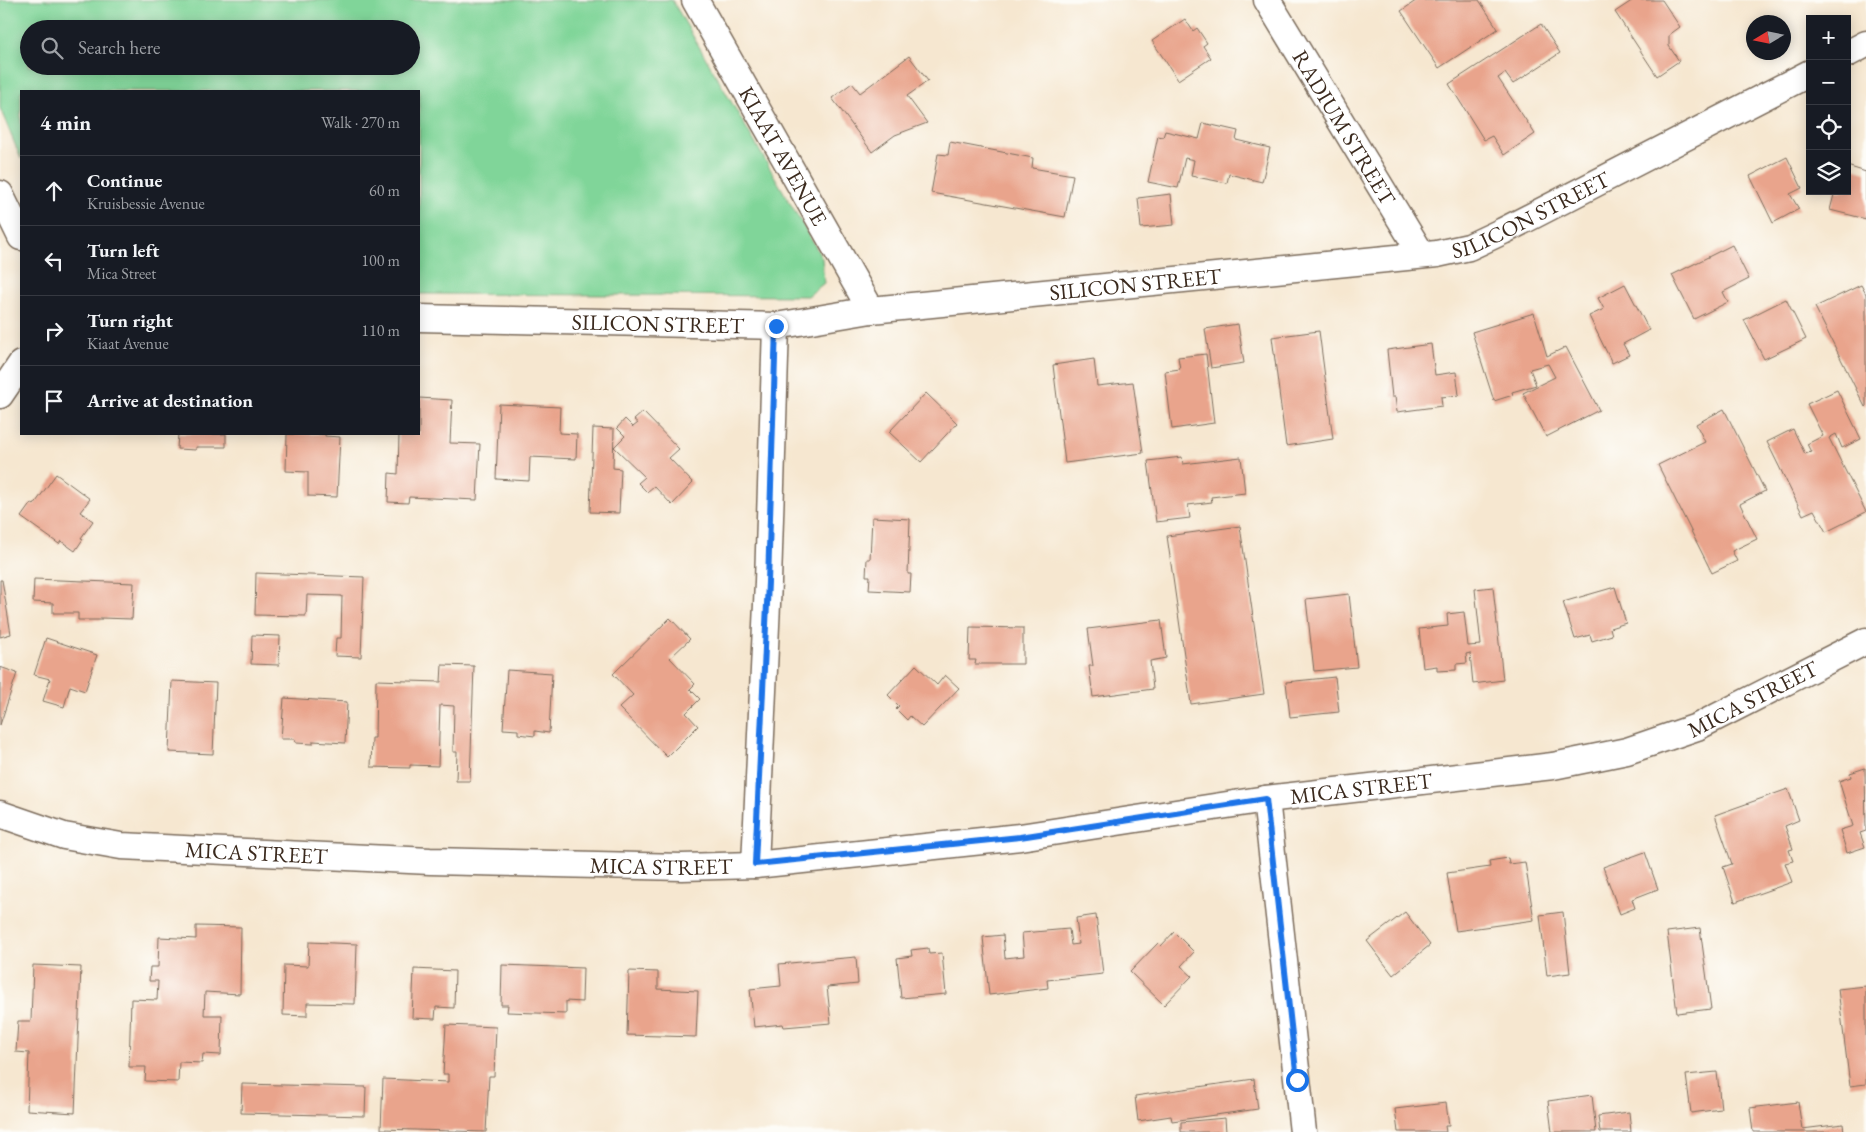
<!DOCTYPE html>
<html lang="en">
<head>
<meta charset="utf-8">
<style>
  body { margin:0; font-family:"EB Garamond",serif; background:#242831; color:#f1f3f6 }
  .controls { position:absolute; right:15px; top:15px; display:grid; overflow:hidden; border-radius:0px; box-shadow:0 2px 12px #0003 }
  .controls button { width:45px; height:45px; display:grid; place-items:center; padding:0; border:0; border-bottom:1px solid #363941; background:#171b24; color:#f1f3f6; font:25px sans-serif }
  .compass { position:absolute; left:1746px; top:15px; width:45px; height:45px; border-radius:50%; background:#171b24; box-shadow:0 2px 12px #0003; rotate:260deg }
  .stop { position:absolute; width:15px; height:15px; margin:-11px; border:4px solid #1a73e8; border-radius:50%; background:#fff }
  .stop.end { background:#1a73e8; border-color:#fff; box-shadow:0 1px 5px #0008 }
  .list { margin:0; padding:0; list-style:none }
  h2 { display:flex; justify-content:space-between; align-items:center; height:65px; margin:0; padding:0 20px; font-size:21px }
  h2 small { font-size:16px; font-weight:400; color:#9ea1a6 }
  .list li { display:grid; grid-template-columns:32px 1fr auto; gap:15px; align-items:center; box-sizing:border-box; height:70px; padding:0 20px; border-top:1px solid #363941 }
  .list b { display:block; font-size:19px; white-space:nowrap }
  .list p { margin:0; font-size:16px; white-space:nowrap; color:#9ea1a6 }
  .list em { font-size:16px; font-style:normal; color:#9ea1a6 }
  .icon { flex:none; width:28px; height:28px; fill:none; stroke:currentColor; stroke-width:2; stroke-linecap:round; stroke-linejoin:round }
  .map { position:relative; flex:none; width:1866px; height:1132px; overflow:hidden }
  .search { position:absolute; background:#171b24; box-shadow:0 2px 12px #0003; left:20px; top:20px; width:400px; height:55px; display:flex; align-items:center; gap:12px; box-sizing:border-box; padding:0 18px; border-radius:28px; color:#9ea1a6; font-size:19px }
  .panel { position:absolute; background:#171b24; box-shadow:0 2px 12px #0003; left:20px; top:90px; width:400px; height:345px; border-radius:0px }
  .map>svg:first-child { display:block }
  .green { fill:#80d599; stroke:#5e805c; fill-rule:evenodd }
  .building { fill:#e9a48c }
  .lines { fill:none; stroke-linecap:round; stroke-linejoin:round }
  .minor-casing { stroke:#7c6c5c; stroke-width:29 }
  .minor { stroke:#fff; stroke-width:26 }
  .route { stroke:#1a73e8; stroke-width:6 }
  .labels { text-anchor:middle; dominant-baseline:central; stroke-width:4.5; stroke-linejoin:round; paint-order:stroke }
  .street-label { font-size:22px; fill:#3b2a1e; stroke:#fdfcf7 }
</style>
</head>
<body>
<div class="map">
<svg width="1866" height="1132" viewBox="0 0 1866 1132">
  <rect width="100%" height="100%" fill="#fdfcf7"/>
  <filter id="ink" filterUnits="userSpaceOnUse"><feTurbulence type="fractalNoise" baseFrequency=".02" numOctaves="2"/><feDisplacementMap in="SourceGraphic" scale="10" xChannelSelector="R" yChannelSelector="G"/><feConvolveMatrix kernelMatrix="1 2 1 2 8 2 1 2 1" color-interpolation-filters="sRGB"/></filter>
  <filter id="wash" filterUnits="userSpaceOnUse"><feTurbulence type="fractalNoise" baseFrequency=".0096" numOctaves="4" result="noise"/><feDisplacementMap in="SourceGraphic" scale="20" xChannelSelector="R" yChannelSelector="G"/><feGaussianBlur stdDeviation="1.12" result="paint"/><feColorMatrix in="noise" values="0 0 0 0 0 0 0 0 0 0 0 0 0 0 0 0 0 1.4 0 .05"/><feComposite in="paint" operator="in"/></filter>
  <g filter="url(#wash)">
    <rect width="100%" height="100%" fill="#f6e7d0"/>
    <path class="green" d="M0 0H672L822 258 824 283 808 296 419 294V91H21V159L0 108ZM29 29H411V66H29Z"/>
    <g id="blocks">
      <path class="building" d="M1417 0H1479L1498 29 1439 68 1401 11Z
        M1633 0H1662L1680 27 1669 35V46L1679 61 1657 76 1615 12Z
        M1185 19 1193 31 1197 28 1207 43 1203 46 1211 58 1178 80 1152 41Z
        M1541 24 1560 53 1513 84 1505 73 1498 78 1535 134 1504 155 1492 136 1484 140 1449 84Z
        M909 56 928 81 907 96 927 123 895 135 872 152 832 98 852 83 860 93Z
        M1203 123 1238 131 1236 140 1270 148 1262 182 1229 174 1227 183 1191 176 1194 160 1185 158 1178 188 1148 182 1158 136 1163 137 1165 131 1199 139Z
        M950 142 1033 158 1032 168 1073 175 1065 217 931 193 938 154 948 155Z
        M1787 157 1802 188 1790 194 1799 209 1773 223 1750 176Z
        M1847 166 1866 172V219L1830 210 1835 191H1847Z
        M1171 194 1174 225 1141 228 1138 198Z
        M1732 245 1749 279 1723 292 1728 302 1694 319 1672 275Z
        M1625 284 1649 330 1623 344 1629 355 1612 363 1589 316 1604 309 1598 298Z
        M1861 285 1866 294V406L1865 407 1815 307Z
        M1786 299 1806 339 1764 359 1744 320Z
        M1534 313 1547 356 1566 347 1599 410 1546 437 1523 393 1555 377 1548 364 1530 369 1536 385 1512 392 1513 395 1494 401 1472 332Z
        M1238 324 1244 363 1211 368 1205 329Z
        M1319 331 1333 439 1286 446 1272 337Z
        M1431 344 1435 375 1456 372 1459 395 1441 397 1442 406 1397 412 1395 397H1392L1387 350Z
        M1206 354 1214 423 1172 429 1165 371 1180 369 1178 357Z
        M1094 359 1097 386 1133 382 1143 453 1065 463 1053 365Z
        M1837 390 1861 439 1842 448 1836 434 1829 438 1866 512 1826 532 1814 510 1803 515 1767 442 1793 429 1805 454 1811 452 1807 444 1823 436 1807 404Z
        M926 393 957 423 921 462 889 432Z
        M419 398 452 400 450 443 480 444 477 500 409 497 408 503 388 502 389 473 398 474 399 434H419Z
        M499 404 560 407 559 433 577 434 576 459 530 457 529 481 496 479Z
        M1724 409 1765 491 1740 504 1757 539 1732 551 1737 561 1712 573 1658 465 1705 442 1696 424Z
        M643 412 679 449 669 458 693 483 672 505 654 486 647 492 638 483 645 477 614 447 625 436 617 428 625 419 633 427 638 423 634 420Z
        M593 428 614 429 613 468 621 469 619 513 590 512Z
        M178 434H226V447H196V450L177 449Z
        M287 434H325V436L340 437 337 497 308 496V472L286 471Z
        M1182 457 1183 464 1241 457 1245 493 1211 497 1212 502 1188 505 1190 518 1156 522 1148 461Z
        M56 474 90 499 80 512 93 521 81 538 83 539 75 551 61 541 59 544 21 517 31 503 34 505Z
        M872 517 910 519 908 574H911L910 592 869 590 870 576H866L867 559H870Z
        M1240 526 1264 694 1191 704 1167 536Z
        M256 573 364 577 361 657 335 656 336 638H341L342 596 307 595 306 616 255 615Z
        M34 579 134 583 132 619 101 618V620H78V613H53V603L33 602Z
        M0 580H2L11 634 0 637Z
        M1493 587 1503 680 1473 684 1470 653 1466 654 1467 663 1456 664V670L1437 671V666L1423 668 1419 629 1448 626 1447 614 1464 612 1468 646 1481 645 1475 589Z
        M1615 587 1626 623 1610 628 1612 635 1592 641 1590 635 1575 639 1563 602Z
        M1349 594 1357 667 1314 671 1306 599Z
        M670 618 690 639 670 658 695 684 690 689 700 699 686 713 698 726 667 757 619 708 633 695 613 674Z
        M1161 620 1166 658 1150 661 1153 689 1093 697 1089 666H1093L1088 629Z
        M970 627 1023 628V664H975L976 660H969Z
        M252 635 280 636 279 665 251 664Z
        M46 638 97 655 85 691 70 686 64 707 43 701 50 679 34 675Z
        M442 665 474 666 470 781H456L457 752H453L454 706 440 705 438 766 410 765V768L371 767 372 738H375L376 680 441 682Z
        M916 665 937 685 945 675 959 688 922 727 910 716 907 720 896 709 899 706 888 695Z
        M0 667 17 673 0 725Z
        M507 670 552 673 549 733 535 731V736L518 734V730L503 729Z
        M1335 677 1339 712 1290 717 1286 682Z
        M172 681 216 683 213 754 169 752Z
        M284 698 347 702 345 743 313 741V744L296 743 295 739H281Z
        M1865 768 1866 831 1860 833 1865 847 1847 853 1840 830 1853 826 1839 781 1851 777 1850 773Z
        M1788 789 1799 820 1785 826 1793 849 1789 850 1793 861 1785 863 1792 882 1735 902 1723 867 1732 864 1715 815Z
        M1645 852 1658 889 1632 899 1635 908 1620 914 1603 867Z
        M1508 858 1509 864 1525 862 1534 920 1456 931 1447 873 1490 867 1489 861Z
        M1405 912 1430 945 1393 975 1367 941Z
        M1563 912 1570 973 1547 976 1540 915Z
        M1096 915 1103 974 1047 980 1048 988 989 995 983 937 1003 935 1005 958 1024 956 1022 933 1069 929 1071 945 1079 944 1076 918Z
        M196 926 241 927 240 994 205 992 204 1015H222L221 1055 203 1054 202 1063 179 1062 178 1082 145 1081 146 1067H129L131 999 157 1000 158 981H149L150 967H158L159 937 196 939Z
        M1700 928 1711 1009 1677 1013 1667 932Z
        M1174 932 1194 952 1181 966 1192 976 1164 1005 1130 972 1158 943 1161 946Z
        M309 942 357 944 355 1004 307 1003V1016L283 1015 284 965 308 966Z
        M928 948 929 954 942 953 946 994 901 998 897 958 912 956 911 950Z
        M856 957 858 984 827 987 831 1023 784 1027 783 1024 754 1027 750 989 781 986 779 964Z
        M33 965 81 967 75 1113 27 1110 29 1053 16 1052 18 1021H31Z
        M502 965 583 968 582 1002 566 1001V1014L507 1012 508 1005H501Z
        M414 969 455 971 454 1008 436 1007 435 1019 412 1018Z
        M629 971 658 972V989L698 991 696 1037 627 1035Z
        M1866 986V1084L1850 1086 1838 989Z
        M446 1025 496 1027 494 1076H489L486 1132 381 1129 383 1079 448 1082V1074H443Z
        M1717 1072 1721 1109 1691 1113 1686 1075Z
        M1254 1079 1258 1109 1172 1121 1171 1116 1138 1121 1135 1096Z
        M242 1084 366 1087 365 1116 241 1113Z
        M1592 1095 1596 1132H1552L1548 1101Z
        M1798 1102 1802 1129 1843 1124 1844 1132H1753L1750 1108Z
        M1446 1103 1449 1126H1445L1446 1132H1398L1395 1109Z
        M1629 1112 1631 1132H1600L1598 1116Z
        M1225 1118 1226 1132H1181V1122Z"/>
    </g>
  </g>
  <g filter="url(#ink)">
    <use href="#blocks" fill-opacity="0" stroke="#7c6c5c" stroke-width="1"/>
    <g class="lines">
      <defs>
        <g id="minor">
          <path id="s1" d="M695 0 871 310"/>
          <path id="s2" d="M1267 0 1422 255"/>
          <path d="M1847 54 1866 44"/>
          <path d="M0 194 21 237"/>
          <path id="s3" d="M419 318 776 326 871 310 1437 254 1469 247 1503 231 1810 73"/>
          <path d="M0 395 21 364"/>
          <path d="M1266 799 1303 1132"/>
          <path id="s4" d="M0 814 64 836 121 846 430 861 682 867 755 865 1020 837 1266 799 1553 766 1627 751 1697 727 1866 641"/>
          <path d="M755 865 768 582 776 326"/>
        </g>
      </defs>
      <use href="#minor" class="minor-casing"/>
      <use href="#minor" class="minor"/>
    </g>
  </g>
  <g class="lines" filter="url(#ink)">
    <path class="route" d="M776 326 768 582 755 864 1020 837 1266 799 1297 1080"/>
  </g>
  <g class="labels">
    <g class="street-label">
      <text stroke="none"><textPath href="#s2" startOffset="149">RADIUM STREET</textPath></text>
      <text stroke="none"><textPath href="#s1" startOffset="179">KIAAT AVENUE</textPath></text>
      <text stroke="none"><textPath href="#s3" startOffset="1124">SILICON STREET</textPath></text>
      <text stroke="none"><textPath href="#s3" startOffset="719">SILICON STREET</textPath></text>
      <text stroke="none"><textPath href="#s3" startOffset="239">SILICON STREET</textPath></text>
      <text stroke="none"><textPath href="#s4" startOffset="1776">MICA STREET</textPath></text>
      <text stroke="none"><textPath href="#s4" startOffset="1371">MICA STREET</textPath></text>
      <text stroke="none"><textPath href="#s4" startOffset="261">MICA STREET</textPath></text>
      <text stroke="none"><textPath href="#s4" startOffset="666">MICA STREET</textPath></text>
    </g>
  </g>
</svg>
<div class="controls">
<button>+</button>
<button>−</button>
<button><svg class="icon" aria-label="locate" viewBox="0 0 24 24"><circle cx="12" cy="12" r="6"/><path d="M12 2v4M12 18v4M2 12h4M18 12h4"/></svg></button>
<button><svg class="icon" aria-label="layers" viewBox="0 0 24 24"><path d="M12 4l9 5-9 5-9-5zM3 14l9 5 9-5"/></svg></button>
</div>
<svg class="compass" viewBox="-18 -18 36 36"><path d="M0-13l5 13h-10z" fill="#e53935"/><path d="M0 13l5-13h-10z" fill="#9ea1a6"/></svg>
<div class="stop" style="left:1297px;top:1080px"></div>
<div class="stop end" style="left:776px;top:326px"></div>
<div class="search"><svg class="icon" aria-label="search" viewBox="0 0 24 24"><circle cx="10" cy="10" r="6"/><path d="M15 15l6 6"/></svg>Search here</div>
<section class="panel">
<h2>4 min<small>Walk · 270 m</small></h2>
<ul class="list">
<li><svg class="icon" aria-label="ahead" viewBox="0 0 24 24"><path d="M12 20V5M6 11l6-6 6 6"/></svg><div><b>Continue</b><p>Kruisbessie Avenue</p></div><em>60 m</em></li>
<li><svg class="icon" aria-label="left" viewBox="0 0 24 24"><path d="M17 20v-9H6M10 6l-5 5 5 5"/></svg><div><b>Turn left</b><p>Mica Street</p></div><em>100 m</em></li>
<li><svg class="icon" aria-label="right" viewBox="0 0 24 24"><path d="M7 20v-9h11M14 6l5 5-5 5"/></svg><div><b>Turn right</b><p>Kiaat Avenue</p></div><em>110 m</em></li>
<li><svg class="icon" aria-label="arrive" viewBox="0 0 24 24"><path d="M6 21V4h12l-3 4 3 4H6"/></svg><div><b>Arrive at destination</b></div></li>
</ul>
</section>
</div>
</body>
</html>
